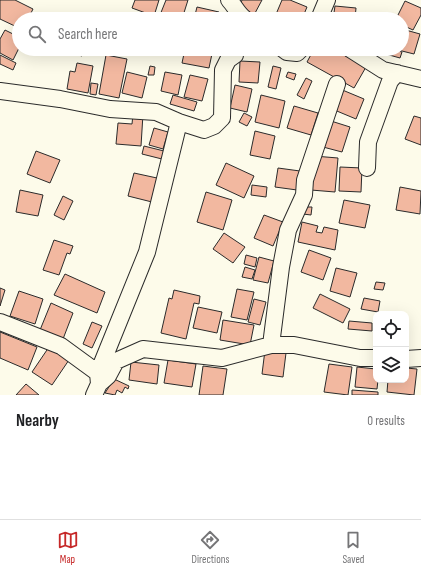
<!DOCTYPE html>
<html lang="en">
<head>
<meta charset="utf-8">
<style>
  body { margin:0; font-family:"Sofia Sans Condensed",sans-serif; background:#f2f2f2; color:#202124 }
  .controls { position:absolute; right:12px; bottom:12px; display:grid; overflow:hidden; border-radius:8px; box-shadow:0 4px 16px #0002 }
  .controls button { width:36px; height:36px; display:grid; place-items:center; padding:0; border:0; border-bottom:1px solid #e0e0e0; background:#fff; color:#202124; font:20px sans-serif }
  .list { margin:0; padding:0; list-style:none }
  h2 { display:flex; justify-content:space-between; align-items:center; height:52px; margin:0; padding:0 16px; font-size:17px }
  h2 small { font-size:13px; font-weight:400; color:#757577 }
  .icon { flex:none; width:22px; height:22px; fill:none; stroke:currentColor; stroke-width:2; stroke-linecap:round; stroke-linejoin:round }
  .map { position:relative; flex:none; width:421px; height:395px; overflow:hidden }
  .search { position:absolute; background:#fff; box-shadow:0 4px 16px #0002; left:12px; right:12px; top:12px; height:44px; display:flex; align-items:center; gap:10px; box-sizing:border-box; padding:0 14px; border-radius:22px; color:#757577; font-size:15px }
  .sheet { height:124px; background:#fff }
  nav { display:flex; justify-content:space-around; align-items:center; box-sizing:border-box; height:56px; border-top:1px solid #e0e0e0; background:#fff; font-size:11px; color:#757577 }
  nav a { display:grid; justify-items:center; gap:2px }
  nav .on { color:#c62828 }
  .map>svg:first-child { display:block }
  .building { fill:#f2b8a0; stroke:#2b2b2b }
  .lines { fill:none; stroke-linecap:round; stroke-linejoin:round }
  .minor-casing { stroke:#2b2b2b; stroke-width:18 }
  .minor { stroke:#fdfbea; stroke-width:16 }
</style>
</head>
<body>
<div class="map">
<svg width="421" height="395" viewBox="0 0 421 395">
  <rect width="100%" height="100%" fill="#fdfbea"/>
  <path class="building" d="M0 0H15L33 9 28 19H19V28L0 19Z
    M135 0H159L154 16 132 8Z
    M166 0H188L182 19H172L160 15Z
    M242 0H262L254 15 239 7Z
    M282 0H290L307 7 302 19H274Z
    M405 1 421 8V15L413 30 402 25V19H396Z
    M335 6 356 8 355 19H333Z
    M197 7 219 12 218 19H194Z
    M402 29 420 34 414 54 394 49H402Z
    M5 30 19 37V48L13 60 0 53V39Z
    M65 49H84L82 56 65 51Z
    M185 49H213L209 68 182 63Z
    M314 49H333L366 67 354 88 307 62Z
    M383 49H391L402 52 400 58 382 53Z
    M0 55 16 63 13 70 0 64Z
    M106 55 127 59 119 98 99 94Z
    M240 61 260 62 258 83 239 82Z
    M77 63 93 66 88 93 67 89 70 71 75 72Z
    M150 66 155 67 154 75H148Z
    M273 66 281 68 276 89 268 87Z
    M127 72 147 77 142 98 122 93Z
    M165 72 182 75 178 95 161 91Z
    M288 72 296 74 294 80 286 77Z
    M190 75 208 79 202 101 184 97Z
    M306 78 312 81 304 99 297 95Z
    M91 83 98 84 96 95 90 94Z
    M235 85 252 89 247 112 230 108Z
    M340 89 364 99 356 119 332 109Z
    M173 95 197 102 194 111 170 104Z
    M261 95 285 101 279 128 255 122Z
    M294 106 318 113 311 135 287 128Z
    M244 113 252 117 247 126 239 122Z
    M133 114H143L141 146 116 144 118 123 132 124Z
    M414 116 421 118V145L405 139Z
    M331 121 350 127 342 152 323 147Z
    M154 128 168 132 163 149 149 145Z
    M255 131 275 136 270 159 250 155Z
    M144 146 164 151 162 159 142 154Z
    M36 151 60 160 50 183 27 174Z
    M314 156 338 158 335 192 311 190Z
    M226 163 254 176 244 198 216 185Z
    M340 167 362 168 361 192 339 191Z
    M278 168 300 171 297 190 275 187Z
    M134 173 157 178 152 202 128 196Z
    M252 185 267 187 266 197 251 195Z
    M400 187 421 191 420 214 396 210Z
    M20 190 43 195 38 216 16 212Z
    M206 192 232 200 223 230 197 222Z
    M63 196 73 201 64 220 54 215Z
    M344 200 370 205 365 228 339 223Z
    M304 207H312L311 215 303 214Z
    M264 215 283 222 273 246 254 238Z
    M302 222 318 226 316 232 322 233 324 227 338 230 335 250 298 242Z
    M224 233 245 247 233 263 213 249Z
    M54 240 73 246 70 254 67 253 59 275 43 270Z
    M309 250 331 258 323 280 301 272Z
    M246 255 257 258 255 267 244 264Z
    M259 257 274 261 268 283 253 280Z
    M245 267 255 270 252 279 242 277Z
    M336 268 357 273 350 297 330 291Z
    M65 274 105 292 97 313 54 295Z
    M376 282 385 283 383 290 374 289Z
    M0 288 5 290 0 306Z
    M237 289 254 292 247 320 231 317Z
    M174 290 200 296 199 304 194 303 186 339 161 333 169 298 172 299Z
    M19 291 43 299 35 324 10 316Z
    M320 294 350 309 343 323 313 308Z
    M364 298 380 301 378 312 361 309Z
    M254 299 266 302 260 325 248 322Z
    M51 303 73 313 63 339 40 330Z
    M198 307 222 312 217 333 193 328Z
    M223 320 254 325 250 345 220 340Z
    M349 321 372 323V331L348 329Z
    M92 322 102 326 92 348 83 344Z
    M0 332 37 347 28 370 0 358Z
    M51 344 71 357 52 385 32 372Z
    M265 350 286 353 283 377 262 374Z
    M168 360 196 364 192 387 164 383Z
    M131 362 159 365 157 384 129 380Z
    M329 364 352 367 348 395 324 392Z
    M203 366 227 369 223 395H199Z
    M357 367 376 369V380H378L377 389 355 387Z
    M406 368 417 369 414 395 387 392 388 380H406Z
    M114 379 129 386 128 389 125 387 122 393 117 390 115 395 105 393Z
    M26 384 39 395H16Z
    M352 390 378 392V395H352Z"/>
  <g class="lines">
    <defs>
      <path id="minor" d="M229 0C235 6 237 13 245 19
        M319 19 327 0
        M283 49 287 52 297 53 301 49
        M350 49 383 70 421 79
        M0 91 60 99 110 109 156 112 179 122 204 130 214 126 222 118 223 70 228 60 235 55V49
        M367 168 368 142 390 81 397 73
        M0 322 61 346 98 373 108 376
        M271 345 281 267 288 230 304 195 305 180 337 84
        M406 359 421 358
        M99 384 98 373 147 252 179 122
        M94 395 99 384 108 376 116 361 143 349 222 358 271 345H294L360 358H376"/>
    </defs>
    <use href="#minor" class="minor-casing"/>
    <use href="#minor" class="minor"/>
  </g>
</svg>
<div class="controls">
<button><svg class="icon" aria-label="locate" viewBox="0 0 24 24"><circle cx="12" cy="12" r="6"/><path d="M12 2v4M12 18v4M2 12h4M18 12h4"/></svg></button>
<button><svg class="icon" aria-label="layers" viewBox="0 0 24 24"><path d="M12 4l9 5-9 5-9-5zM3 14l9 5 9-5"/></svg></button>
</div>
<div class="search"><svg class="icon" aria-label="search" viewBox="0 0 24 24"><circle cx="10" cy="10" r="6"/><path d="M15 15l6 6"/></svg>Search here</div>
</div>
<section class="sheet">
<h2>Nearby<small>0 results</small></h2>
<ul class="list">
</ul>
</section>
<nav>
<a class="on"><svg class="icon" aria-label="map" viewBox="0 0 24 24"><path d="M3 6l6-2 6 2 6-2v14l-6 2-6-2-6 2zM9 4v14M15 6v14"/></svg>Map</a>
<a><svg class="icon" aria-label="directions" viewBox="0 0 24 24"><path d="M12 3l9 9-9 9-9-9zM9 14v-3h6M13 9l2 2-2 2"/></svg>Directions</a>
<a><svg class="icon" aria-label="saved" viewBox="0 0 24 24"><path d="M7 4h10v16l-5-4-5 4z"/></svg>Saved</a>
</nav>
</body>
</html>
